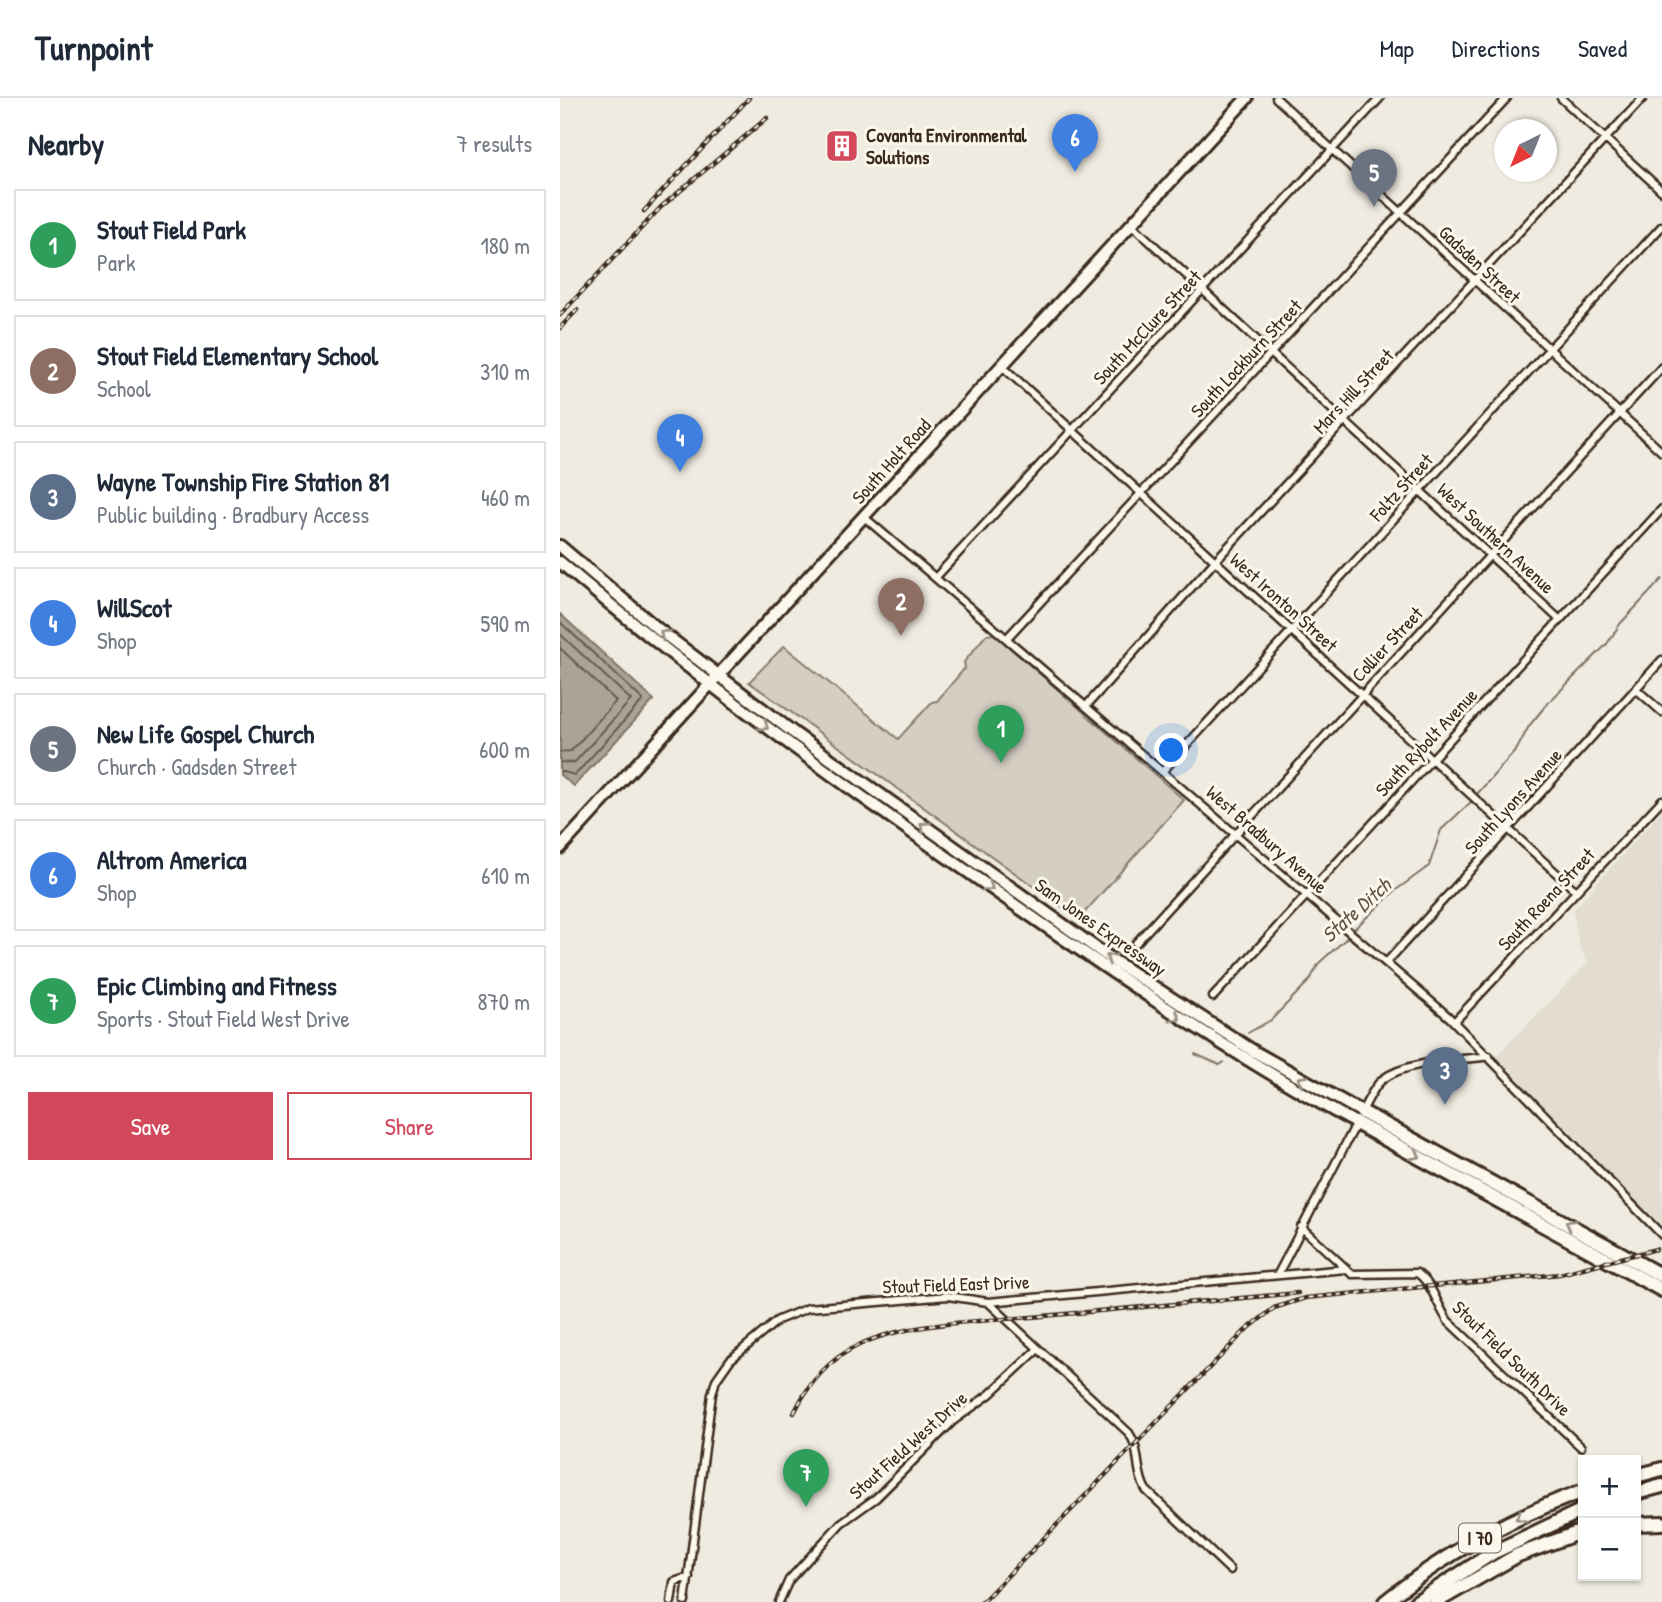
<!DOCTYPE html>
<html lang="en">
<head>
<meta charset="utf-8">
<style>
  body { margin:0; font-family:"Patrick Hand",sans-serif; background:#f6f6f7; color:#1f2937 }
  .controls { position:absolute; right:21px; bottom:21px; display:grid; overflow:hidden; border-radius:0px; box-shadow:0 2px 5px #0004 }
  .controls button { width:63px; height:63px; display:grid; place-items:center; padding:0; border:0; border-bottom:2px solid #e0e1e3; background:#fff; color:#1f2937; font:35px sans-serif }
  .compass { position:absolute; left:934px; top:21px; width:63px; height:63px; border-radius:50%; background:#fff; box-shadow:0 2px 5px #0004; rotate:223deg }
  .you { position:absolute; left:612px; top:653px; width:24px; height:24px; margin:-18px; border:5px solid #fff; border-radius:50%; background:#1a73e8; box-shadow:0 0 0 10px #1a73e833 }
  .badge { display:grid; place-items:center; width:46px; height:46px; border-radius:50%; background:#d1495b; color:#fff; font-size:23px; font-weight:700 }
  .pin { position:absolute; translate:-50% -58px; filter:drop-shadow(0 2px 4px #0008) }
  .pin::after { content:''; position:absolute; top:37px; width:24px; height:21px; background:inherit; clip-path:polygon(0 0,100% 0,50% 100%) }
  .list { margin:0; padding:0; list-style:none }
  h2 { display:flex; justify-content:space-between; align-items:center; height:91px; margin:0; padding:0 28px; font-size:30px }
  h2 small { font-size:23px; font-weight:400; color:#747a83 }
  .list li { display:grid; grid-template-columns:46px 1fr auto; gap:21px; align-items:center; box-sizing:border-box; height:112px; margin:0 14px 14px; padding:0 14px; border:2px solid #e0e1e3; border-radius:0px }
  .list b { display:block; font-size:26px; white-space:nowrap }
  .list p { margin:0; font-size:23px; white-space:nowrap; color:#747a83 }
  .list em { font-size:23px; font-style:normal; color:#747a83 }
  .actions { display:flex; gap:14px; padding:21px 28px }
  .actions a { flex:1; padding:16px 0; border:2px solid #d1495b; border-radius:0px; text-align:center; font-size:24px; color:#d1495b }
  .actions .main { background:#d1495b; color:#fff }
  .map { position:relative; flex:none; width:1102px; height:1504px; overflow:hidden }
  header { display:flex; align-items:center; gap:42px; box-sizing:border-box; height:98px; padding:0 35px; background:#fff; border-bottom:2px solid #e0e1e3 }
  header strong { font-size:33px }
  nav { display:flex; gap:38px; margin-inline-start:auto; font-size:24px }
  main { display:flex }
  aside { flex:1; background:#fff }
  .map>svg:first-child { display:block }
  .built { fill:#e2dcd1 }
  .green { fill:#d5cec3; stroke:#887c70; stroke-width:2 }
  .water { fill:#aca397; stroke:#7f7367; stroke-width:2 }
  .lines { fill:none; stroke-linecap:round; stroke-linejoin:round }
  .shore { stroke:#685a4e; stroke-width:2 }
  .stream { stroke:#7f7367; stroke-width:2 }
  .street-casing { stroke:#3b2a1e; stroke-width:11 }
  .primary-casing { stroke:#3b2a1e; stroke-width:16 }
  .highway-casing { stroke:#3b2a1e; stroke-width:18 }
  .street { stroke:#fbf7ec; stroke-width:6 }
  .primary { stroke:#fbf7ec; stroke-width:10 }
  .highway { stroke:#fbf7ec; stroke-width:12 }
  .rail-casing { stroke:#3b2a1e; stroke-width:4.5 }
  .rail { stroke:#fbf7ec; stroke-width:2; stroke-dasharray:5; stroke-linecap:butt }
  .oneway { stroke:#9b9085 }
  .labels { text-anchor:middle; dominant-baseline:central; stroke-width:6; stroke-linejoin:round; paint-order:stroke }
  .shield { fill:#fbf7ec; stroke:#75685c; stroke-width:2 }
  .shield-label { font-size:18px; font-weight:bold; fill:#3b2a1e }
  .poi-label { font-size:19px; font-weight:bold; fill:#3b2a1e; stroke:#fbf7ec; text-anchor:start }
  .street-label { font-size:19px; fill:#3b2a1e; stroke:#fbf7ec }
  .water-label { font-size:21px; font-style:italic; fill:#635448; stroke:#fbf7ec }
</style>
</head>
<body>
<header>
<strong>Turnpoint</strong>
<nav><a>Map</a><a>Directions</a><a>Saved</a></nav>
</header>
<main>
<aside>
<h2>Nearby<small>7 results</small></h2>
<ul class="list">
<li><span class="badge" style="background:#2e9e5b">1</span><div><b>Stout Field Park</b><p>Park</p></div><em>180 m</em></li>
<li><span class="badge" style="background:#8d6e63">2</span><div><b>Stout Field Elementary School</b><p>School</p></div><em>310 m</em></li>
<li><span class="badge" style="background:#5c6f8a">3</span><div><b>Wayne Township Fire Station 81</b><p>Public building · Bradbury Access</p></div><em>460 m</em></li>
<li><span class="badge" style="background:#3f7fe0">4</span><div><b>WillScot</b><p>Shop</p></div><em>590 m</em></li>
<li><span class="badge" style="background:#6b7280">5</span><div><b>New Life Gospel Church</b><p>Church · Gadsden Street</p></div><em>600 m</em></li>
<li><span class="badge" style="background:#3f7fe0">6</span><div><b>Altrom America</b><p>Shop</p></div><em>610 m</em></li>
<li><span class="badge" style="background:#2e9e5b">7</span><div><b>Epic Climbing and Fitness</b><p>Sports · Stout Field West Drive</p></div><em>870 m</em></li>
</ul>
<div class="actions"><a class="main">Save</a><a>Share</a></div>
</aside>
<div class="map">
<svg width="1102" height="1504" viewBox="0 0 1102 1504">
  <rect width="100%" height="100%" fill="#f0ebe0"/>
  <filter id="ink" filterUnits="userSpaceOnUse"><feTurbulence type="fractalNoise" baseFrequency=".0143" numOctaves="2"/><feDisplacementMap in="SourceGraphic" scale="14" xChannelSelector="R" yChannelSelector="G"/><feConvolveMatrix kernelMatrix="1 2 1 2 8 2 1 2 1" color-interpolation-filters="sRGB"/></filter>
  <g filter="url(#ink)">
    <path class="built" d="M1102 713V1131L1031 1062 935 959 1028 865 1019 847 1013 812Z"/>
    <path class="green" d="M434 536 624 702 519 821 189 584 224 548 338 641 372 604 377 603 405 570 404 564 426 537Z"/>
    <path class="water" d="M0 516 94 602 14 688 0 677Z"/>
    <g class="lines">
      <path class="shore" d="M0 524 83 602 15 677 0 673
        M0 536 71 602 14 665 0 664
        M0 550 56 603 11 653 0 654"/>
      <path class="stream" d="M917 696 957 651 969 628 987 606 1047 546 1060 526 1102 481
        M792 833 836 792 869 768 881 732 912 703
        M688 935 711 922 750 882 759 865 789 838
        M635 956 660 967 664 964"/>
      <defs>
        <path id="street" d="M716 0 1102 354
          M1001 0 1102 93
          M571 126 1000 522
          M442 268 1016 793
          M304 419 889 919 1102 1137
          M376 479 820 0
          M447 540 947 0
          M1076 591 1102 614
          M527 607 655 463 1083 0
          M603 673 1102 128
          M576 845 1102 269
          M826 865 1102 562
          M653 899 1102 411
          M894 924 1102 702
          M802 1013C808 1003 813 989 823 981 850 962 897 963 929 958
          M741 1129 792 1176 857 1175C872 1185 877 1207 888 1223L1021 1349
          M718 1176 796 1026
          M428 1204 569 1335C581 1352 575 1374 586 1392L670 1472
          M111 1504 114 1484 129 1479
          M125 1504 152 1296 156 1282 170 1262 218 1222 248 1210 388 1198 428 1204 786 1171
          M219 1504 229 1482 281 1425 316 1400 393 1323 430 1296 478 1251"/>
        <path id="primary" d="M0 448 98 531 234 635 557 865 695 954 802 1014
          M0 464C128 574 263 672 401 769 530 860 657 948 796 1025
          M0 750 687 0"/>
        <path id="highway" d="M802 1014 1102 1178
          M796 1025 1102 1192
          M1076 1378 1102 1371
          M1076 1395 1102 1388
          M1076 1426 1102 1425
          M825 1504C884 1456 952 1419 1023 1393
          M856 1504 934 1454 1023 1412
          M876 1504 958 1457 1023 1433"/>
      </defs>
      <use href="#street" class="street-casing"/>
      <use href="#primary" class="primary-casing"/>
      <use href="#highway" class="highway-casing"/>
      <use href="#street" class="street"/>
      <use href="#primary" class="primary"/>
      <use href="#highway" class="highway"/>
      <defs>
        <path id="rail" d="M84 113 189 0
          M0 217 101 109 207 20
          M0 230 17 212
          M234 1315C248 1286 269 1261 299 1247 344 1225 421 1223 472 1219 560 1211 649 1203 738 1195
          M422 1504 685 1233 714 1210 745 1200 1000 1176 1096 1151"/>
      </defs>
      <use href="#rail" class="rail-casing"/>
      <use href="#rail" class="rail"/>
    </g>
    <defs><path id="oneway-chevron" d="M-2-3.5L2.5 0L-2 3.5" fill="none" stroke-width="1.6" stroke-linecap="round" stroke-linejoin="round" transform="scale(1.75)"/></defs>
    <g class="oneway">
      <use href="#oneway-chevron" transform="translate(104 536) rotate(-141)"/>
      <use href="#oneway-chevron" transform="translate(204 628) rotate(37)"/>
      <use href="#oneway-chevron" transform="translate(364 728) rotate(-145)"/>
      <use href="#oneway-chevron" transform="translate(429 789) rotate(35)"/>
      <use href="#oneway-chevron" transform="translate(550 860) rotate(-145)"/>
      <use href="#oneway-chevron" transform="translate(616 919) rotate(33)"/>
      <use href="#oneway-chevron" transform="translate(742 982) rotate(-151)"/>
      <use href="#oneway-chevron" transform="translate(856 1057) rotate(28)"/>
      <use href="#oneway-chevron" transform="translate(1010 1126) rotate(-151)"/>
      <use href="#oneway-chevron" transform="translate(960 1419) rotate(154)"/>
    </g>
  </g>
  <defs>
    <symbol id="building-square" viewBox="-11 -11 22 22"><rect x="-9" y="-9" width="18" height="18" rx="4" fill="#d1495b" stroke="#fbf7ec"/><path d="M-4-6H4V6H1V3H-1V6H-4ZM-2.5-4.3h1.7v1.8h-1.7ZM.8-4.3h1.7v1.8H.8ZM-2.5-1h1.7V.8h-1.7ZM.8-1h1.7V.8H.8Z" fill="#fff"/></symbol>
  </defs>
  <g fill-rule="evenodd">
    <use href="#building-square" x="263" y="29" width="38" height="38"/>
  </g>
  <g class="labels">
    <rect class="shield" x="899" y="1425.5" width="42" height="29" rx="5"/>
    <g class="shield-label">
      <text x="920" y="1440">I 70</text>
    </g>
    <g class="poi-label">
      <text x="306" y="37">Covanta Environmental<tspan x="306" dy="22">Solutions</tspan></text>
    </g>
    <g class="street-label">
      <text transform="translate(920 166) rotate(43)">Gadsden Street</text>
      <text transform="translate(587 229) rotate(-47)">South McClure Street</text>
      <text transform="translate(686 260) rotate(-47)">South Lockburn Street</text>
      <text transform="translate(793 293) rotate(-47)">Mars Hill Street</text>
      <text transform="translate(331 363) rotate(-48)">South Holt Road</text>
      <text transform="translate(841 389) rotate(-48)">Foltz Street</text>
      <text transform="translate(936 440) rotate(43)">West Southern Avenue</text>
      <text transform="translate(724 504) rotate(42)">West Ironton Street</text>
      <text transform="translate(827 546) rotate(-47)">Collier Street</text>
      <text transform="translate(866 644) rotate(-47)">South Rybolt Avenue</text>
      <text transform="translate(953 703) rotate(-48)">South Lyons Avenue</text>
      <text transform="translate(707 741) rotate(41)">West Bradbury Avenue</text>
      <text transform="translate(986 801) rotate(-47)">South Roena Street</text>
      <text transform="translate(541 829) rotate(35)">Sam Jones Expressway</text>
      <text transform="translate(396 1186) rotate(-2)">Stout Field East Drive</text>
      <text transform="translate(952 1260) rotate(44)">Stout Field South Drive</text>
      <text transform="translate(348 1347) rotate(-42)">Stout Field West Drive</text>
    </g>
    <g class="water-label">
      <text transform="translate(796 812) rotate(-42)">State Ditch</text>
    </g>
  </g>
</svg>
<div class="controls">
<button>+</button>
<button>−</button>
</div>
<svg class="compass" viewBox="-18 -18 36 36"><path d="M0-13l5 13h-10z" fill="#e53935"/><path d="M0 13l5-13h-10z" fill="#747a83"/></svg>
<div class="you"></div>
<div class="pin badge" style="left:441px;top:665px;background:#2e9e5b">1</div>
<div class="pin badge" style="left:341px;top:538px;background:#8d6e63">2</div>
<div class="pin badge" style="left:885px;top:1007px;background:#5c6f8a">3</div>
<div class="pin badge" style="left:120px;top:374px;background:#3f7fe0">4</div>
<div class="pin badge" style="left:814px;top:109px;background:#6b7280">5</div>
<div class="pin badge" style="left:515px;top:74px;background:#3f7fe0">6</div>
<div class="pin badge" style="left:246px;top:1409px;background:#2e9e5b">7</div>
</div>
</main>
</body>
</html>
